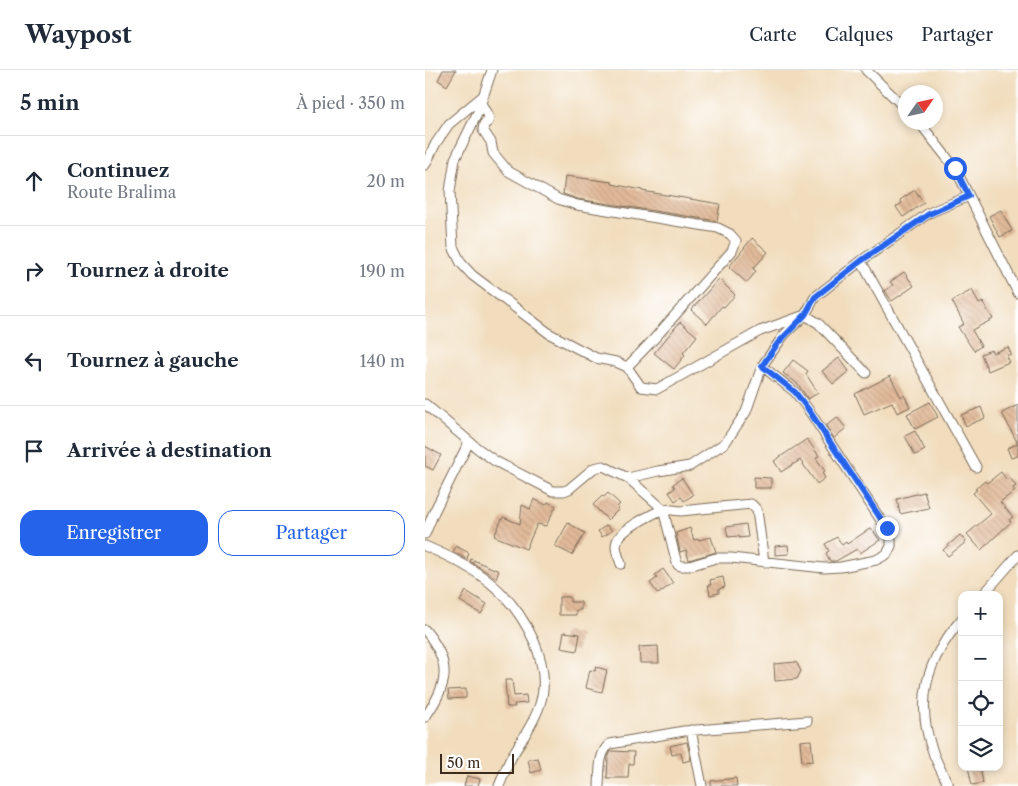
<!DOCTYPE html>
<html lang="fr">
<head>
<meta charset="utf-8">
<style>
  body { margin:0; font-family:"Libre Caslon Text",serif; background:#f2f2f3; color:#1f2937 }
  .controls { position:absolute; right:15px; bottom:15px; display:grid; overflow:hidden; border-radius:10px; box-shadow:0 2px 8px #0003 }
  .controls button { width:45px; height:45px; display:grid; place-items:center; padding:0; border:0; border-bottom:1px solid #e0e1e3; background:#fff; color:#1f2937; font:25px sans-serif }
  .compass { position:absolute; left:473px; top:15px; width:45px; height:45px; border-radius:50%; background:#fff; box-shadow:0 2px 8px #0003; rotate:56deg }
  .scale { position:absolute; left:15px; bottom:12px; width:74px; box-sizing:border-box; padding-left:5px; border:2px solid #3b2a1e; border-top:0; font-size:14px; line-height:18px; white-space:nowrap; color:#3b2a1e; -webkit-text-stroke:4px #fff; paint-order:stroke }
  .stop { position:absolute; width:15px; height:15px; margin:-11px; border:4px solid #2563eb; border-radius:50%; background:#fff }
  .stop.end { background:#2563eb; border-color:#fff; box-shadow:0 1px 5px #0008 }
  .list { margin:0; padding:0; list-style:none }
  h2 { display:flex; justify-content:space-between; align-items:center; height:65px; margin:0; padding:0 20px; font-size:21px }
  h2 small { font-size:16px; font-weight:400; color:#747a83 }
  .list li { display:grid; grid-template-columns:32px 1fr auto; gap:15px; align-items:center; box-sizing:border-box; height:90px; padding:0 20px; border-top:1px solid #e0e1e3 }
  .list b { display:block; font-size:19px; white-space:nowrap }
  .list p { margin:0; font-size:16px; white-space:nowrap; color:#747a83 }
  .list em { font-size:16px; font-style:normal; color:#747a83 }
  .actions { display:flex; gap:10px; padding:15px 20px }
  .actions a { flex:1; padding:11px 0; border:1px solid #2563eb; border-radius:15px; text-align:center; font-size:18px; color:#2563eb }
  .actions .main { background:#2563eb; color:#fff }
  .icon { flex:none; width:28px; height:28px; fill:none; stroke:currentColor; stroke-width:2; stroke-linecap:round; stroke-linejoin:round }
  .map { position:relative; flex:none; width:593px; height:716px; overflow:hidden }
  header { display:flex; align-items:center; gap:30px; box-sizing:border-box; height:70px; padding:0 25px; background:#fff; border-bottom:1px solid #e0e1e3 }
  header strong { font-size:24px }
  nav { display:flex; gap:28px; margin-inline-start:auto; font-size:18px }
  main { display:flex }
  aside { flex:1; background:#fff }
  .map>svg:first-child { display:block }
  .building { fill:url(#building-back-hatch) }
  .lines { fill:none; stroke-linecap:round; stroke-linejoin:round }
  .street-casing { stroke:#7b6956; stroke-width:11 }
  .street { stroke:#fff; stroke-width:9 }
  .route { stroke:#2563eb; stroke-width:6 }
</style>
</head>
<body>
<header>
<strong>Waypost</strong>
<nav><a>Carte</a><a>Calques</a><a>Partager</a></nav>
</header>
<main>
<aside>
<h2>5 min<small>À pied · 350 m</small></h2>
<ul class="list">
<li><svg class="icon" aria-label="ahead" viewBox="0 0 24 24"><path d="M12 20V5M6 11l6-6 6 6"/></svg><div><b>Continuez</b><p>Route Bralima</p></div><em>20 m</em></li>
<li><svg class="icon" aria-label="right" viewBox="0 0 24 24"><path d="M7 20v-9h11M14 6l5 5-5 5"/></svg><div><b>Tournez à droite</b></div><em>190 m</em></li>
<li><svg class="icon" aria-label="left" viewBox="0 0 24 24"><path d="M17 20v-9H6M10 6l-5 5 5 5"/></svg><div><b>Tournez à gauche</b></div><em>140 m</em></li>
<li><svg class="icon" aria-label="arrive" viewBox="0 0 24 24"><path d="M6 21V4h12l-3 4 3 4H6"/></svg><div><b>Arrivée à destination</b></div></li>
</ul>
<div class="actions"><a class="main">Enregistrer</a><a>Partager</a></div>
</aside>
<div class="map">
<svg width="593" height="716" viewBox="0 0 593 716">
  <defs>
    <pattern id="building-back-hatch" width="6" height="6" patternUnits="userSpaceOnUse" patternTransform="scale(1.25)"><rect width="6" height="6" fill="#e1ba9a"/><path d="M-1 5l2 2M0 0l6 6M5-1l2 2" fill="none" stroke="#c2a084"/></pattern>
  </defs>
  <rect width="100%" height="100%" fill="#fff"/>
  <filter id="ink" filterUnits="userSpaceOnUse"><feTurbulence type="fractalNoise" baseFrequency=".02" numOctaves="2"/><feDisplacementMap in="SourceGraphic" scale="10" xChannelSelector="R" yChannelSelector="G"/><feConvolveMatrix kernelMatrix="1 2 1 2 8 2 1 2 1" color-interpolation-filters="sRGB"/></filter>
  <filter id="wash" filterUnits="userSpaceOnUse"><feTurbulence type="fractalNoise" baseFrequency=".0096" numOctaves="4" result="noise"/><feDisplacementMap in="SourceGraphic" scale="20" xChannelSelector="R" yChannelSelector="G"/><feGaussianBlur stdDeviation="1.12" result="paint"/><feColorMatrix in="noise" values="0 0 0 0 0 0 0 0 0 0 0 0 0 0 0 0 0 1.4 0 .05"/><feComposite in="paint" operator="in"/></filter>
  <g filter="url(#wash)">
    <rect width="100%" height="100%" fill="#f1ddbd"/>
    <g id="blocks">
      <path class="building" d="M18 0H31L22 16 13 10Z
        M140 106 187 112V114L217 120V121L295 134 292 151 153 129 138 124Z
        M490 120 499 133 478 147 471 137 477 133 475 130Z
        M576 140 587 161 575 167 564 146Z
        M327 168 343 182 328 199 331 201 322 213 304 197Z
        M479 202 489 216 467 231 460 221 468 215 465 212Z
        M294 209 310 225 299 237 297 236 282 254 266 240Z
        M547 220 554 234 558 232 568 249 547 260 556 276 549 281 533 257 539 254 527 231Z
        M255 252 272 266 258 283 260 285 249 299 229 283Z
        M583 277 586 284 581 286 584 292 563 301 556 284 566 280 568 283Z
        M414 288 424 301 408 314 397 301Z
        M368 290 383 301 381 304 393 323 383 329 373 314 358 303Z
        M465 306 476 327 479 325 485 337 472 343 467 332 439 344 430 324Z
        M505 332 513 347 490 359 482 344Z
        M593 335V374L577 343Z
        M556 337 560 348 541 356 536 345Z
        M412 347 421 358 409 368 401 356Z
        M490 361 500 380 490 385 480 366Z
        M382 369 394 386 391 388 400 401 397 403 400 408 392 414 375 390 356 402 349 391Z
        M593 374V386L586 388 582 378Z
        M0 376 16 385 8 400 0 396Z
        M576 402 582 410 585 408 591 416 588 418 590 421 575 432 588 447 584 450 586 452 556 480 542 464 566 444 548 423 552 420 550 419 560 411 562 413Z
        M329 407 346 408V418H329Z
        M257 408 268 425 259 431 256 427 250 431 244 422 250 418 248 414Z
        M499 422 504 438 475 444 472 429Z
        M183 423 195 434 192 437 194 439 183 450 168 435 177 426 179 427Z
        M109 429 121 435 123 432 131 436 121 456 112 454 101 479 69 466 78 447 95 454 97 435 105 439Z
        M143 453 160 463 147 485 130 476Z
        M321 454 323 467 314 468V466L303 467 301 457Z
        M182 455 187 461 177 467 173 461Z
        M265 458 269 470 274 469V470L286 467 291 482 264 490 261 480 255 482 251 463Z
        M446 458 455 470 435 483 432 479 411 491H405L401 483 404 481 400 474 412 467 417 475 421 472 422 474Z
        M535 465 541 472 523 486 518 480Z
        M363 475 364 484 350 485V476Z
        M31 476 44 483 42 489 28 482Z
        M46 489 74 501 71 508 45 491Z
        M238 499 248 513 233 524 225 513 232 508 230 505Z
        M298 507 300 517 294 519V523L285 525 283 515H286L285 510Z
        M41 521 62 534 56 544 35 531Z
        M134 527H145V532H156V540H151V545H134Z
        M139 562 155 564 152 581 136 578Z
        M233 576 234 593H215L214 577Z
        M371 592 376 601 372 609 350 611 349 594Z
        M171 597 182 600 177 622 161 618 165 600 170 601Z
        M80 610H87L89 626 101 625 102 633 89 634 90 637H82Z
        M41 619V628L24 629 23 620Z
        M386 670 388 691 377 692 375 671Z
        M262 672 266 690 258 692 256 683 247 685 245 676Z
        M186 681 209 682 208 694H204L203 708H182L183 688Z
        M113 688 116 700 106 703 103 690Z
        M543 697H555L558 713 547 715Z
        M42 706 55 709 53 716H39Z
        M311 708 312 716H286V711Z"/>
    </g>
  </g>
  <g filter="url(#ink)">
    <use href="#blocks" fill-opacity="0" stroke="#7b6956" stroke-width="1"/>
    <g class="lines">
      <defs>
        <path id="street" d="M441 0 480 38
          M56 33 64 48 63 52 59 54 58 60 66 72 68 83 83 101 133 129 152 135 293 158 305 164 311 171 307 181 228 270 202 297 191 292 171 288 125 264 47 205 36 193 28 177 25 121 30 89 53 42 67 0
          M494 52 530 98 593 223
          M0 95 11 73 24 54 58 26
          M436 191 551 397
          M202 297 216 317 232 319 335 261 380 245 393 253 441 303
          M0 334 52 378 70 391 128 421H139L144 419 169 398 178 396 203 408 238 439 256 441 326 434 332 440 339 492
          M203 408 233 401 265 396 300 373 321 342 337 296 359 265 380 245 390 227 436 191 504 143 544 126
          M0 464 9 442 44 372
          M0 476C50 497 86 520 109 571 117 590 122 613 115 634 109 654 96 670 86 688 81 697 78 707 74 716
          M196 494C194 487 189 479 192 471 196 459 226 445 238 439L251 490 253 495 256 496H264L291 488H306L399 498 416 497 451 490 462 484 466 476V468L461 458 383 339 370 322 337 296
          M558 525 593 485
          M0 560C27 593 24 614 0 647
          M266 660 277 716
          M174 716C175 702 173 683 185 674L259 661 382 651
          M524 716C519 706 513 695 509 685 489 632 501 590 537 549"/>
      </defs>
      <use href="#street" class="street-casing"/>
      <use href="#street" class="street"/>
    </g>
  </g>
  <g class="lines" filter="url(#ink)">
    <path class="route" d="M462 458 383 339 370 322 337 296 353 273 380 245 390 227 436 191 504 144 544 126 530 98"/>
  </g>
</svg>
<div class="controls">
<button>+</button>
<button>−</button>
<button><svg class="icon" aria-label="locate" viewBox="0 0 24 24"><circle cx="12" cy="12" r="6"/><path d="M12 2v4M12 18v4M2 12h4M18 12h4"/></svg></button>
<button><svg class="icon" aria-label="layers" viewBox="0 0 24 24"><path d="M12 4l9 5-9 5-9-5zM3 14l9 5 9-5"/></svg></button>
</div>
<svg class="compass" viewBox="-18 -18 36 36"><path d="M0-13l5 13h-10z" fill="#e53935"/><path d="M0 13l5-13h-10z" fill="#747a83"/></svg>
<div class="scale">50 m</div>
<div class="stop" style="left:530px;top:98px"></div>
<div class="stop end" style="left:462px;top:458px"></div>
</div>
</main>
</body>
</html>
